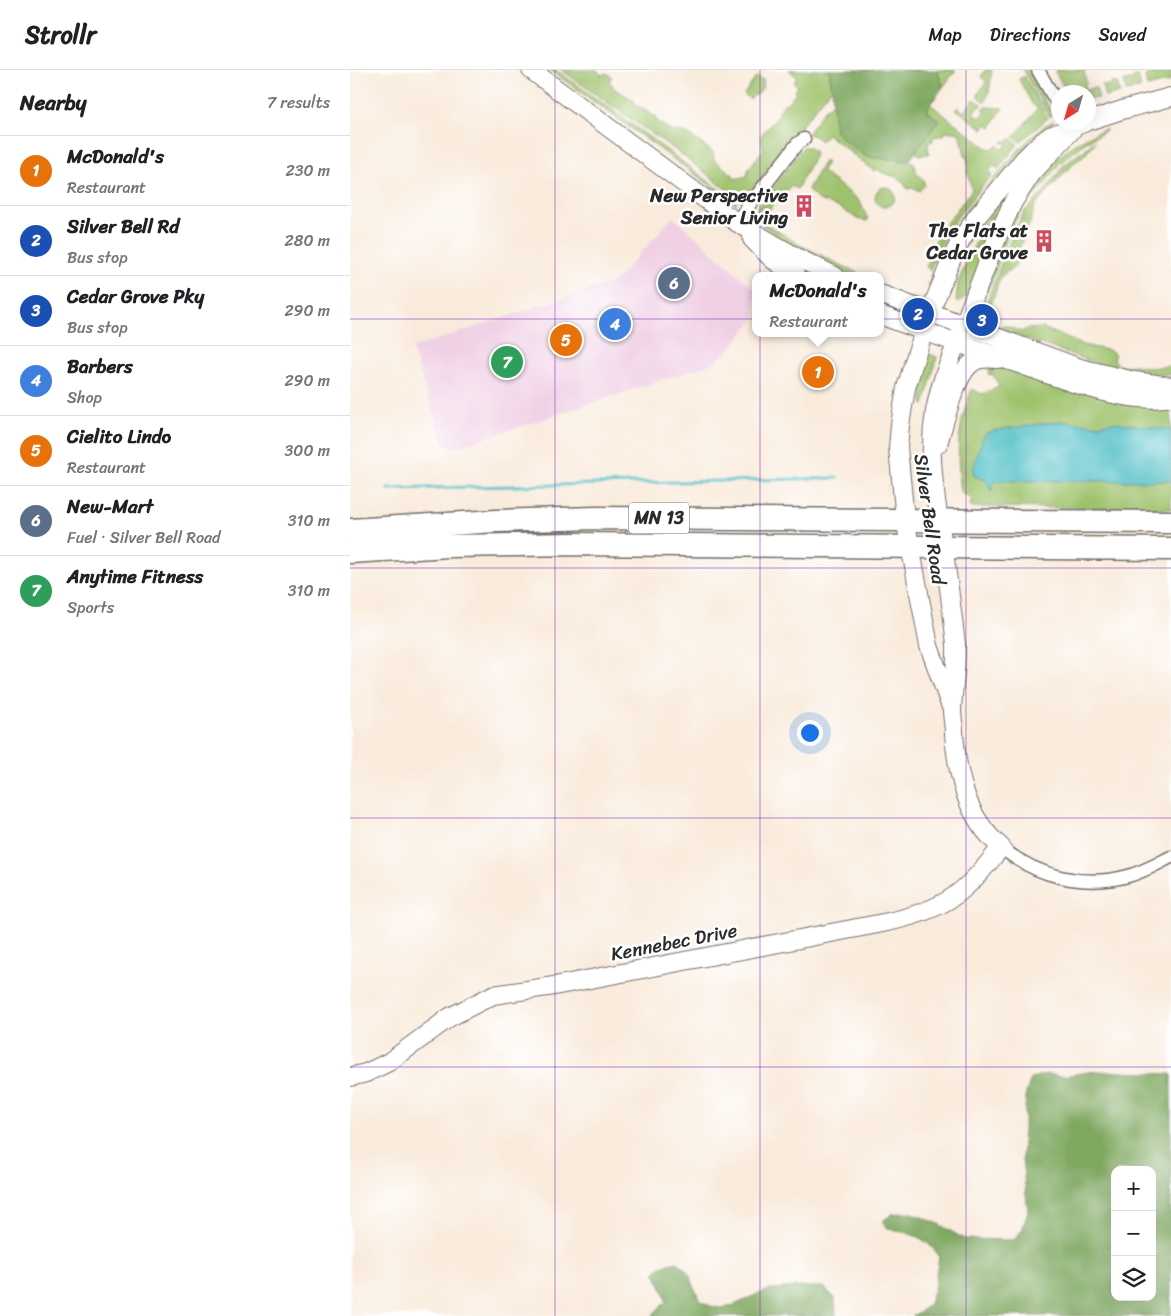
<!DOCTYPE html>
<html lang="en">
<head>
<meta charset="utf-8">
<style>
  body { margin:0; font-family:Sriracha,sans-serif; background:#f6f6f6; color:#202124 }
  .controls { position:absolute; right:15px; bottom:15px; display:grid; overflow:hidden; border-radius:10px; box-shadow:0 5px 20px #0002 }
  .controls button { width:45px; height:45px; display:grid; place-items:center; padding:0; border:0; border-bottom:1px solid #e0e0e0; background:#fff; color:#202124; font:25px sans-serif }
  .compass { position:absolute; left:701px; top:15px; width:45px; height:45px; border-radius:50%; background:#fff; box-shadow:0 5px 20px #0002; rotate:217deg }
  .you { position:absolute; left:459px; top:662px; width:18px; height:18px; margin:-12px; border:4px solid #fff; border-radius:50%; background:#1a73e8; box-shadow:0 0 0 8px #1a73e833 }
  .badge { display:grid; place-items:center; width:32px; height:32px; border-radius:50%; background:#0f766e; color:#fff; font-size:16px; font-weight:700 }
  .pin { position:absolute; translate:-50% -50%; border:2px solid #fff; box-shadow:0 1px 5px #0006 }
  .popup { position:absolute; left:402px; top:202px; width:132px; height:65px; box-sizing:border-box; display:grid; place-content:center; border-radius:10px; background:#fff; filter:drop-shadow(0 1px 4px #0005); font-size:16px; white-space:nowrap; color:#757577 }
  .popup b { font-size:19px; color:#202124 }
  .popup::after { content:''; position:absolute; left:50%; top:100%; margin-left:-10px; border:10px solid transparent; border-top-color:#fff }
  .list { margin:0; padding:0; list-style:none }
  h2 { display:flex; justify-content:space-between; align-items:center; height:65px; margin:0; padding:0 20px; font-size:21px }
  h2 small { font-size:16px; font-weight:400; color:#757577 }
  .list li { display:grid; grid-template-columns:32px 1fr auto; gap:15px; align-items:center; box-sizing:border-box; height:70px; padding:0 20px; border-top:1px solid #e0e0e0 }
  .list b { display:block; font-size:19px; white-space:nowrap }
  .list p { margin:0; font-size:16px; white-space:nowrap; color:#757577 }
  .list em { font-size:16px; font-style:normal; color:#757577 }
  .icon { flex:none; width:28px; height:28px; fill:none; stroke:currentColor; stroke-width:2; stroke-linecap:round; stroke-linejoin:round }
  .map { position:relative; flex:none; width:821px; height:1246px; overflow:hidden }
  header { display:flex; align-items:center; gap:30px; box-sizing:border-box; height:70px; padding:0 25px; background:#fff; border-bottom:1px solid #e0e0e0 }
  header strong { font-size:24px }
  nav { display:flex; gap:28px; margin-inline-start:auto; font-size:18px }
  main { display:flex }
  aside { flex:1; background:#fff }
  .map>svg:first-child { display:block }
  .built { fill:#f0d0e5 }
  .green { fill:#9fc26c; stroke:#65764c }
  .forest { fill:#7fa860; stroke:#556a46; fill-rule:evenodd }
  .water { fill:#51c0c6; stroke:#3e7678 }
  .lines { fill:none; stroke-linecap:round; stroke-linejoin:round }
  .stream { stroke:#51c0c6; stroke-width:3 }
  .street-casing { stroke:#736e69; stroke-width:15 }
  .secondary-casing { stroke:#736e69; stroke-width:20 }
  .highway-casing { stroke:#736e69; stroke-width:25 }
  .street { stroke:#fff; stroke-width:12 }
  .secondary { stroke:#fff; stroke-width:18 }
  .highway { stroke:#fff; stroke-width:22 }
  .grid { fill:none; stroke:#7b2cbf; stroke-width:1; stroke-opacity:0.55 }
  .labels { text-anchor:middle; dominant-baseline:central; stroke-width:5; stroke-linejoin:round; paint-order:stroke }
  .shield { fill:#fff; stroke:#6b6b6b; stroke-width:1 }
  .shield-label { font-size:18px; font-weight:bold; fill:#2b2b2b }
  .poi-label { font-size:19px; font-weight:bold; fill:#2b2b2b; stroke:#fff; text-anchor:end }
  .street-label { font-size:19px; fill:#2b2b2b; stroke:#fff }
</style>
</head>
<body>
<header>
<strong>Strollr</strong>
<nav><a>Map</a><a>Directions</a><a>Saved</a></nav>
</header>
<main>
<aside>
<h2>Nearby<small>7 results</small></h2>
<ul class="list">
<li><span class="badge" style="background:#e8710a">1</span><div><b>McDonald's</b><p>Restaurant</p></div><em>230 m</em></li>
<li><span class="badge" style="background:#1a4fb4">2</span><div><b>Silver Bell Rd</b><p>Bus stop</p></div><em>280 m</em></li>
<li><span class="badge" style="background:#1a4fb4">3</span><div><b>Cedar Grove Pky</b><p>Bus stop</p></div><em>290 m</em></li>
<li><span class="badge" style="background:#3f7fe0">4</span><div><b>Barbers</b><p>Shop</p></div><em>290 m</em></li>
<li><span class="badge" style="background:#e8710a">5</span><div><b>Cielito Lindo</b><p>Restaurant</p></div><em>300 m</em></li>
<li><span class="badge" style="background:#5c6f8a">6</span><div><b>New-Mart</b><p>Fuel · Silver Bell Road</p></div><em>310 m</em></li>
<li><span class="badge" style="background:#2e9e5b">7</span><div><b>Anytime Fitness</b><p>Sports</p></div><em>310 m</em></li>
</ul>
</aside>
<div class="map">
<svg width="821" height="1246" viewBox="0 0 821 1246">
  <rect width="100%" height="100%" fill="#fff"/>
  <filter id="ink" filterUnits="userSpaceOnUse"><feTurbulence type="fractalNoise" baseFrequency=".02" numOctaves="2"/><feDisplacementMap in="SourceGraphic" scale="10" xChannelSelector="R" yChannelSelector="G"/><feConvolveMatrix kernelMatrix="1 2 1 2 8 2 1 2 1" color-interpolation-filters="sRGB"/></filter>
  <filter id="wash" filterUnits="userSpaceOnUse"><feTurbulence type="fractalNoise" baseFrequency=".0096" numOctaves="4" result="noise"/><feDisplacementMap in="SourceGraphic" scale="20" xChannelSelector="R" yChannelSelector="G"/><feGaussianBlur stdDeviation="1.12" result="paint"/><feColorMatrix in="noise" values="0 0 0 0 0 0 0 0 0 0 0 0 0 0 0 0 0 1.4 0 .05"/><feComposite in="paint" operator="in"/></filter>
  <g filter="url(#wash)">
    <rect width="100%" height="100%" fill="#f9ebdb"/>
    <path class="built" d="M323 147 405 219V248L379 280 364 293 358 295 105 378 98 377 94 374 62 278 262 212 268 208Z"/>
    <path class="green" d="M200 0H206C267 43 327 87 386 132V134Z
      M211 0H247L251 5 257 3 262 7 259 11 263 15 262 17 285 31 283 33 306 47 305 49 322 62H324L327 60 338 64 363 82 364 90 383 105 385 109 397 106 399 98 413 80 411 65 430 44 428 42 435 33 437 34 446 22 444 21 448 16 444 13 447 7 439 0H479L482 18 452 55 449 64 442 69 392 132 335 87Z
      M587 0H606L593 17Z
      M635 0H642L639 22 635 32 628 27V24L636 12 631 7Z
      M673 0H678L703 45 700 47Z
      M707 0H734L736 12 735 19 737 20 741 18H746L749 28 739 29 738 22H717L705 2Z
      M805 0H821V11L797 17 795 6 799 3H804Z
      M407 6 414 11 412 15 413 17 406 26 404 25 400 29 394 24Z
      M674 6 698 48 670 72 664 67 687 39 685 36 682 34 669 9Z
      M785 6H788L791 18 776 21 774 11 781 10Z
      M762 12 767 13 770 23 755 27 752 15H760Z
      M624 29 632 34 631 37 628 36 623 43 630 48 636 41 633 39 636 37 653 38 641 57 636 54 633 59 606 39 608 37 614 42Z
      M483 33 484 51 486 61 517 87 559 91 565 95 566 102 574 111V116L569 121 564 118 557 119C549 102 538 108 527 99L524 101 477 64 471 71 464 66 457 64 475 39Z
      M580 34 637 78 642 79 647 75 653 79 657 75 652 72 654 70 657 72 660 69H662L668 74 648 99 644 96 639 101 642 105C612 139 596 159 580 200L576 197 584 179V173L594 156 622 120 617 102 618 91C611 81 616 72 607 62H595L594 65 583 67V71L578 72 579 84 570 85 565 82 589 50 576 40Z
      M703 51 701 57 584 218 578 215 596 172 617 139 674 74 694 56Z
      M756 59V61L735 73 709 94 690 120 673 136 659 163 645 202 636 223 633 222C640 203 645 182 654 164 663 146 674 126 685 110 700 90 733 66 756 59Z
      M746 71 733 87 725 92 685 135 681 150 669 179 666 196 651 206 641 235 636 233 663 164 675 141 694 122 714 95Z
      M453 77H458L464 81 465 85 447 119 441 116 438 121 435 119 430 128 427 126 415 148 406 141 407 139Z
      M474 91 477 93 471 101 509 130 518 149 517 151 508 149 490 138 469 130 459 122 458 119Z
      M663 113 618 223 609 233 606 231 608 212 619 186 641 143Z
      M525 127a10 10 0 1 1 20 0a10 10 0 1 1-20 0Z
      M415 153 450 175 514 206H501L477 195 444 177 412 155Z
      M654 255 672 262 676 259 693 258 733 275 761 281 764 283 765 291 769 296 785 295 799 298 821 296V305L788 302 752 295 656 262V259L650 257Z
      M580 284 587 287 574 335 572 334 573 295Z
      M638 296H646L821 332V439L621 437 620 435 622 429 611 422C606 381 607 358 622 319L632 324 649 317 643 304 639 305Z"/>
    <path class="forest" d="M479 0H587L593 17 576 40 589 50 559 91 517 87 492 69 486 61 484 51 482 18Z
      M746 1001 821 1004V1246H563L578 1236 584 1219 589 1186C580 1173 571 1167 556 1163 545 1160 542 1162 533 1154L534 1150 542 1144 559 1142 589 1154 614 1169 664 1170 672 1160 678 1142 672 1089 676 1023 681 1008 697 1004 713 1006ZM765 1100H802V1227H765Z
      M328 1192C331 1195 336 1199 338 1203 345 1213 344 1225 354 1233 378 1246 391 1229 413 1222 432 1216 455 1217 474 1217L485 1228 486 1246H301L316 1232C315 1220 308 1213 305 1202L313 1195Z"/>
    <path class="water" d="M711 351 746 355 763 352 821 360V411H647L644 412 641 422 637 411 624 406 623 399 632 370 636 363 647 360Z"/>
    <g class="lines">
      <path class="stream" d="M38 419 487 408"/>
    </g>
  </g>
  <g filter="url(#ink)">
    <g class="lines">
      <defs>
        <path id="street" d="M688 0 708 35
          M386 152 447 74 454 69
          M651 777C686 807 735 818 778 806 793 802 807 794 821 787"/>
        <path id="secondary" d="M181 0 386 152 448 188 485 206
          M738 51 772 40 821 27
          M402 169 422 189 446 206
          M530 224 730 298 784 311 821 316
          M530 245C576 262 621 278 666 293 709 308 776 336 821 327
          M588 374C594 354 605 305 622 293 629 287 639 288 648 289
          M601 637 579 576 555 449 548 378 550 355 556 318 567 282 585 230 602 188 612 168 625 149 674 89 688 75 700 66 736 52
          M0 1007 16 1003 39 992 100 947 143 925 204 916 533 853C592 841 615 825 651 777 617 749 607 705 604 663 604 655 602 647 602 640 603 618 607 596 606 574 602 541 598 508 593 476 583 414 573 364 595 303L649 163 663 132 682 103 723 59"/>
        <path id="highway" d="M0 460 146 451 246 448 821 452
          M0 482 99 476 224 474 821 479"/>
      </defs>
      <use href="#street" class="street-casing"/>
      <use href="#secondary" class="secondary-casing"/>
      <use href="#highway" class="highway-casing"/>
      <use href="#street" class="street"/>
      <use href="#secondary" class="secondary"/>
      <use href="#highway" class="highway"/>
    </g>
  </g>
  <path class="grid" d="M205 0V1246M410 0V1246M616 0V1246M0 249H821M0 498H821M0 748H821M0 997H821"/>
  <defs>
    <symbol id="building-bare" viewBox="-9 -9 18 18"><path d="M-4-6H4V6H1V3H-1V6H-4ZM-2.5-4.3h1.7v1.8h-1.7ZM.8-4.3h1.7v1.8H.8ZM-2.5-1h1.7V.8h-1.7ZM.8-1h1.7V.8H.8Z" fill="#d1495b" stroke="#fff" stroke-width="2.5" paint-order="stroke"/></symbol>
  </defs>
  <g fill-rule="evenodd">
    <use href="#building-bare" x="438" y="120" width="32" height="32"/>
    <use href="#building-bare" x="678" y="155" width="32" height="32"/>
  </g>
  <g class="labels">
    <rect class="shield" x="279" y="432.5" width="60" height="31" rx="4"/>
    <g class="shield-label">
      <text x="309" y="448">MN 13</text>
    </g>
    <g class="poi-label">
      <text x="438" y="125">New Perspective<tspan x="438" dy="22">Senior Living</tspan></text>
      <text x="678" y="160">The Flats at<tspan x="678" dy="22">Cedar Grove</tspan></text>
    </g>
    <g class="street-label">
      <text transform="translate(580 449) rotate(82)">Silver Bell Road</text>
      <text transform="translate(324 872) rotate(-11)">Kennebec Drive</text>
    </g>
  </g>
</svg>
<div class="controls">
<button>+</button>
<button>−</button>
<button><svg class="icon" aria-label="layers" viewBox="0 0 24 24"><path d="M12 4l9 5-9 5-9-5zM3 14l9 5 9-5"/></svg></button>
</div>
<svg class="compass" viewBox="-18 -18 36 36"><path d="M0-13l5 13h-10z" fill="#e53935"/><path d="M0 13l5-13h-10z" fill="#757577"/></svg>
<div class="you"></div>
<div class="pin badge" style="left:468px;top:302px;background:#e8710a">1</div>
<div class="popup"><b>McDonald's</b>Restaurant</div>
<div class="pin badge" style="left:568px;top:244px;background:#1a4fb4">2</div>
<div class="pin badge" style="left:632px;top:250px;background:#1a4fb4">3</div>
<div class="pin badge" style="left:265px;top:254px;background:#3f7fe0">4</div>
<div class="pin badge" style="left:216px;top:270px;background:#e8710a">5</div>
<div class="pin badge" style="left:324px;top:213px;background:#5c6f8a">6</div>
<div class="pin badge" style="left:157px;top:292px;background:#2e9e5b">7</div>
</div>
</main>
</body>
</html>
